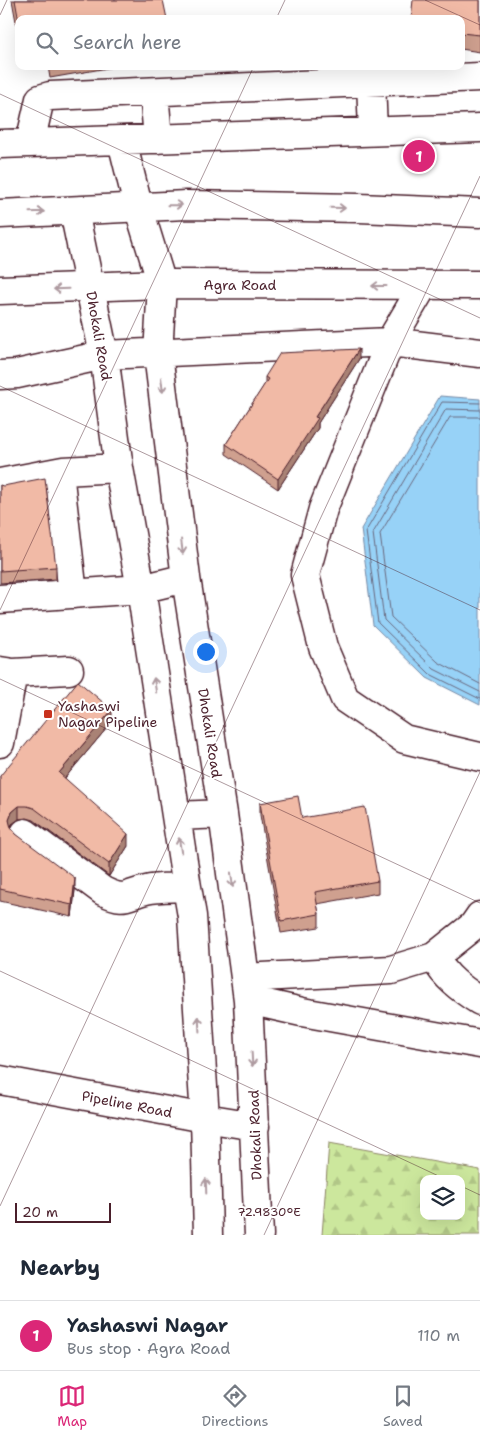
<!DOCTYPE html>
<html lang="en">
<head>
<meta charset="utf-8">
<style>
  body { margin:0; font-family:"Shantell Sans",sans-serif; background:#f2f2f3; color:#1f2937 }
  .controls { position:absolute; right:15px; bottom:15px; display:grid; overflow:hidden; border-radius:10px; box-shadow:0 5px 20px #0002 }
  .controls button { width:45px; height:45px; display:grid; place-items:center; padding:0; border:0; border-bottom:1px solid #e0e1e3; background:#fff; color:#1f2937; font:25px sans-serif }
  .scale { position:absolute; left:15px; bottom:12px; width:96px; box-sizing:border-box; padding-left:5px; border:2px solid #4a1f2b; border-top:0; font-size:14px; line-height:18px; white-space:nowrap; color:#4a1f2b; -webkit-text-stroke:4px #fff; paint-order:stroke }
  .you { position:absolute; left:205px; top:651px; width:18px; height:18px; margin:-12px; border:4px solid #fff; border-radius:50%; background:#1a73e8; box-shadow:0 0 0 8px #1a73e833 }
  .badge { display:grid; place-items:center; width:32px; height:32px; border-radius:50%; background:#db2777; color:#fff; font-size:16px; font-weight:700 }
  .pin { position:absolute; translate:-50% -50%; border:2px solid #fff; box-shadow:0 1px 5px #0006 }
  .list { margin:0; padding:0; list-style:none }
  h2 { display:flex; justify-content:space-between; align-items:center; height:65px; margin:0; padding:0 20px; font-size:21px }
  h2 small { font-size:16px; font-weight:400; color:#747a83 }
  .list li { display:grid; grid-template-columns:32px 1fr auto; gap:15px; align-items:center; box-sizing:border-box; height:70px; padding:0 20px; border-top:1px solid #e0e1e3 }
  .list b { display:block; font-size:19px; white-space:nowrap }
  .list p { margin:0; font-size:16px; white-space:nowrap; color:#747a83 }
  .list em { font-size:16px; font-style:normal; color:#747a83 }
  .icon { flex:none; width:28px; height:28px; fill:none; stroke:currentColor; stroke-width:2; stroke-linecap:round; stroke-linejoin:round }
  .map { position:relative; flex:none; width:480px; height:1235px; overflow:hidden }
  .search { position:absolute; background:#fff; box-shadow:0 5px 20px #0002; left:15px; right:15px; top:15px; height:55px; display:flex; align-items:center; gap:12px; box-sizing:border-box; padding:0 18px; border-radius:10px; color:#747a83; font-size:19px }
  .sheet { height:135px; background:#fff }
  nav { display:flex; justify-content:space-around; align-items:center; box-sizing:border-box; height:70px; border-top:1px solid #e0e1e3; background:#fff; font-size:14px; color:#747a83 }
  nav a { display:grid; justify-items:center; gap:2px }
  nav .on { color:#db2777 }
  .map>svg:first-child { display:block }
  .forest { fill:url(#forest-firs); stroke:#8b8364; fill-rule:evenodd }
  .water { fill:#97d2f7; stroke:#788aa5 }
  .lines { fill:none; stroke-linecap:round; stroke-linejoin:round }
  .shore { stroke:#69677d; stroke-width:1 }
  .minor-casing { stroke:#4a1f2b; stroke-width:31 }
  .highway-casing { stroke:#4a1f2b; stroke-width:31 }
  .minor { stroke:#fff; stroke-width:28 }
  .highway { stroke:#fff; stroke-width:28 }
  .wall { fill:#cfa08f; stroke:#4a1f2b }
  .shaded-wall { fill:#a98274; stroke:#4a1f2b }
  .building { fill:#f1baa6; stroke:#4a1f2b }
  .oneway { stroke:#ae9aa0 }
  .ticks { fill:none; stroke:#4a1f2b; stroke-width:1; stroke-opacity:0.45 }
  .poi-dot { fill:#c8321e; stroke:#fff; stroke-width:2 }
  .labels { text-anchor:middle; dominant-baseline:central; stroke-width:4; stroke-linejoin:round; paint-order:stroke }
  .street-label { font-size:14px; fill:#4a1f2b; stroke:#fff }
  .poi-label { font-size:14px; fill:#4a1f2b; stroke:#fff; text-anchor:start }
  .ticks-label { font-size:12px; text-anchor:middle; fill:#4a1f2b; stroke:#fff; stroke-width:4; stroke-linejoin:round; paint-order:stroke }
</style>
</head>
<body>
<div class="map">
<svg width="480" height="1235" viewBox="0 0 480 1235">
  <defs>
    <pattern id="forest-firs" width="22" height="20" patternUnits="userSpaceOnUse" patternTransform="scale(1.25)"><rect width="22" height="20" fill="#cce79d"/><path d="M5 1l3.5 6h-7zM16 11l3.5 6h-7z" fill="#b1c687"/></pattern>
  </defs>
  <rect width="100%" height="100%" fill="#fff"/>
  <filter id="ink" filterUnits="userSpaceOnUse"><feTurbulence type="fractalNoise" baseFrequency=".02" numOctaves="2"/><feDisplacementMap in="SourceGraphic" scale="10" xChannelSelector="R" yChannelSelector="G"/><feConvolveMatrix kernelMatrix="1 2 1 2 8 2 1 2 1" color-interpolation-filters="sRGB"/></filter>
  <g filter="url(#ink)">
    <path class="forest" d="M329 1143 480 1170V1235H322ZM424 1179H461V1216H424Z"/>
    <path class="water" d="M440 396 480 399V705L427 678 373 625 361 529Z"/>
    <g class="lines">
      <path class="shore" d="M480 403 442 402 366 531 378 623 430 674 480 699
        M480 410 446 409 373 533 384 620 434 669 480 692
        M480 417H450L380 534 391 617 438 662 480 684"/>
      <defs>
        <path id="minor" d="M371 82 373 131
          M154 92 158 139
          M122 141 138 206 162 284 158 354 186 578 223 814 248 1000 259 1235
          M30 143 40 99 50 96 480 77
          M0 144 480 128
          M74 211 104 355 119 468 141 589 187 887 192 916 205 1118 208 1235
          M423 286 390 342 323 509 305 575 323 647 345 699 404 739 480 757
          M0 375 17 374 104 355 390 342 480 353
          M59 472 73 594
          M0 483 63 471 119 468
          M0 599 141 589 186 578
          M0 671 13 673 69 670
          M0 743 13 673
          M176 816 223 814
          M25 833 103 891C126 902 125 895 146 890 158 887 173 888 187 887
          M434 957C445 977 461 989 480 1001
          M245 978 391 970 434 957 473 926 480 916
          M248 1000 302 1012 480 1044
          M0 1080 205 1118 255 1126"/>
        <path id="highway" d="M0 214 186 205 359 208 480 213
          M0 290 162 284 480 285"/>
      </defs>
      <use href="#minor" class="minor-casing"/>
      <use href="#highway" class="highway-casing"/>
      <use href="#minor" class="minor"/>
      <use href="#highway" class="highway"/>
    </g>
    <path class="wall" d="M12 0H163L19 19V38Z
      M480 0V52L461 49V19Z
      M48 66H119L50 78Z
      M359 359 318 423V428L278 489 226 454V444L265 384V377Z
      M0 485 56 567V579L0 583Z
      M112 722 65 778 128 846 109 876 34 820 27 818 19 819 12 824 11 828 16 834 75 890 72 917 0 901V776Z
      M260 803 302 818 378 881V893L317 904 319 914V927L281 933 260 815Z"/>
    <path class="shaded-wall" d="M359 349V359L318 423V428L278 489V479L315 417Z
      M112 710V722L59 785V773Z
      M19 806V819L12 824 9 832V820L12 812Z
      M128 834V846L109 876V864Z
      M75 878V890L72 917V905Z"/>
    <path class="building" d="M15 0H163L167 19H19V22Z
      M413 0H480V35L461 33V19H411Z
      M359 349 315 417 318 418 278 479 226 444 268 379 265 377 280 353Z
      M45 478 56 567 0 571V485L3 486Z
      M78 681 112 710 59 773 128 834 109 864 34 808 27 806H19L12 812 9 820 11 828 16 834 75 878 72 905 0 889V776Z
      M298 796 302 818 365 807 378 881 315 892 319 914 281 921 260 803Z"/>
    <defs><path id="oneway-shaft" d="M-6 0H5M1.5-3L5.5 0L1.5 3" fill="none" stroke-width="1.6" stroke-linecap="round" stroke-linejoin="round" transform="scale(1.25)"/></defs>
    <g class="oneway">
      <use href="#oneway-shaft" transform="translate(175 205) rotate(-1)"/>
      <use href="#oneway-shaft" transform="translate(338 208) rotate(1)"/>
      <use href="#oneway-shaft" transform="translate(37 212) rotate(-2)"/>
      <use href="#oneway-shaft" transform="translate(379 286) rotate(-180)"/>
      <use href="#oneway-shaft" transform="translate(61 289) rotate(178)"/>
      <use href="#oneway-shaft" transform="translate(162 385) rotate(83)"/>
      <use href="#oneway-shaft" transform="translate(182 547) rotate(83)"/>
      <use href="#oneway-shaft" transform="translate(155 685) rotate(-99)"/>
      <use href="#oneway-shaft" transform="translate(180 845) rotate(-99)"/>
      <use href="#oneway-shaft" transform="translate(232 880) rotate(82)"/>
      <use href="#oneway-shaft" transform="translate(199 1024) rotate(-93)"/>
      <use href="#oneway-shaft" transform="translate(252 1059) rotate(87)"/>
      <use href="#oneway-shaft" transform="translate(206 1186) rotate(-92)"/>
    </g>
  </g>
  <path class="ticks" d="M425 0 480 25M0 15 7 0M276 19 285 0M0 94 480 318M0 386 480 610M0 610 254 66M0 679 480 903M0 971 445 1179M461 1186 480 1195M0 1206 480 176M264 1235 480 772"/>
  <rect class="poi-dot" x="43" y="709" width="10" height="10" rx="2.5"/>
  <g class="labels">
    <g class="street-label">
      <text x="240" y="285">Agra Road</text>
      <text transform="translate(99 336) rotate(80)">Dhokali Road</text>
      <text transform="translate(210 733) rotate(81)">Dhokali Road</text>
      <text transform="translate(127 1104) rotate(11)">Pipeline Road</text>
      <text transform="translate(255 1135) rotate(-92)">Dhokali Road</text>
    </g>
    <g class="poi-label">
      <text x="58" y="706">Yashaswi<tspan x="58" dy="16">Nagar Pipeline</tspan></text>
    </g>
  </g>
  <g class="ticks-label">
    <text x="269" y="1216">72.9830°E</text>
  </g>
</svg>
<div class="controls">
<button><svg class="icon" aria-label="layers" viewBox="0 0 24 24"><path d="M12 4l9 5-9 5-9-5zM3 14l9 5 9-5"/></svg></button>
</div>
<div class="scale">20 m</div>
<div class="you"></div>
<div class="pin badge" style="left:419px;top:156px">1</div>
<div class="search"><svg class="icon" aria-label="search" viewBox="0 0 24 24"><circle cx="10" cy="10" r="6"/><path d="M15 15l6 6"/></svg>Search here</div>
</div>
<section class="sheet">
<h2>Nearby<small></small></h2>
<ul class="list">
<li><span class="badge">1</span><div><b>Yashaswi Nagar</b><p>Bus stop · Agra Road</p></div><em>110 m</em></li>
</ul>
</section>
<nav>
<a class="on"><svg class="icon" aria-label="map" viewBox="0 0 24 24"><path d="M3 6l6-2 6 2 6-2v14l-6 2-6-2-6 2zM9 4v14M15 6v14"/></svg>Map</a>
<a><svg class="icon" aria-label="directions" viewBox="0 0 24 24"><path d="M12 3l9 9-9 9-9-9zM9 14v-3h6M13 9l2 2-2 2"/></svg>Directions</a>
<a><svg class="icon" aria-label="saved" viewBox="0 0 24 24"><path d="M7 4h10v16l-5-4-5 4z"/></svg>Saved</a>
</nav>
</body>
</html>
